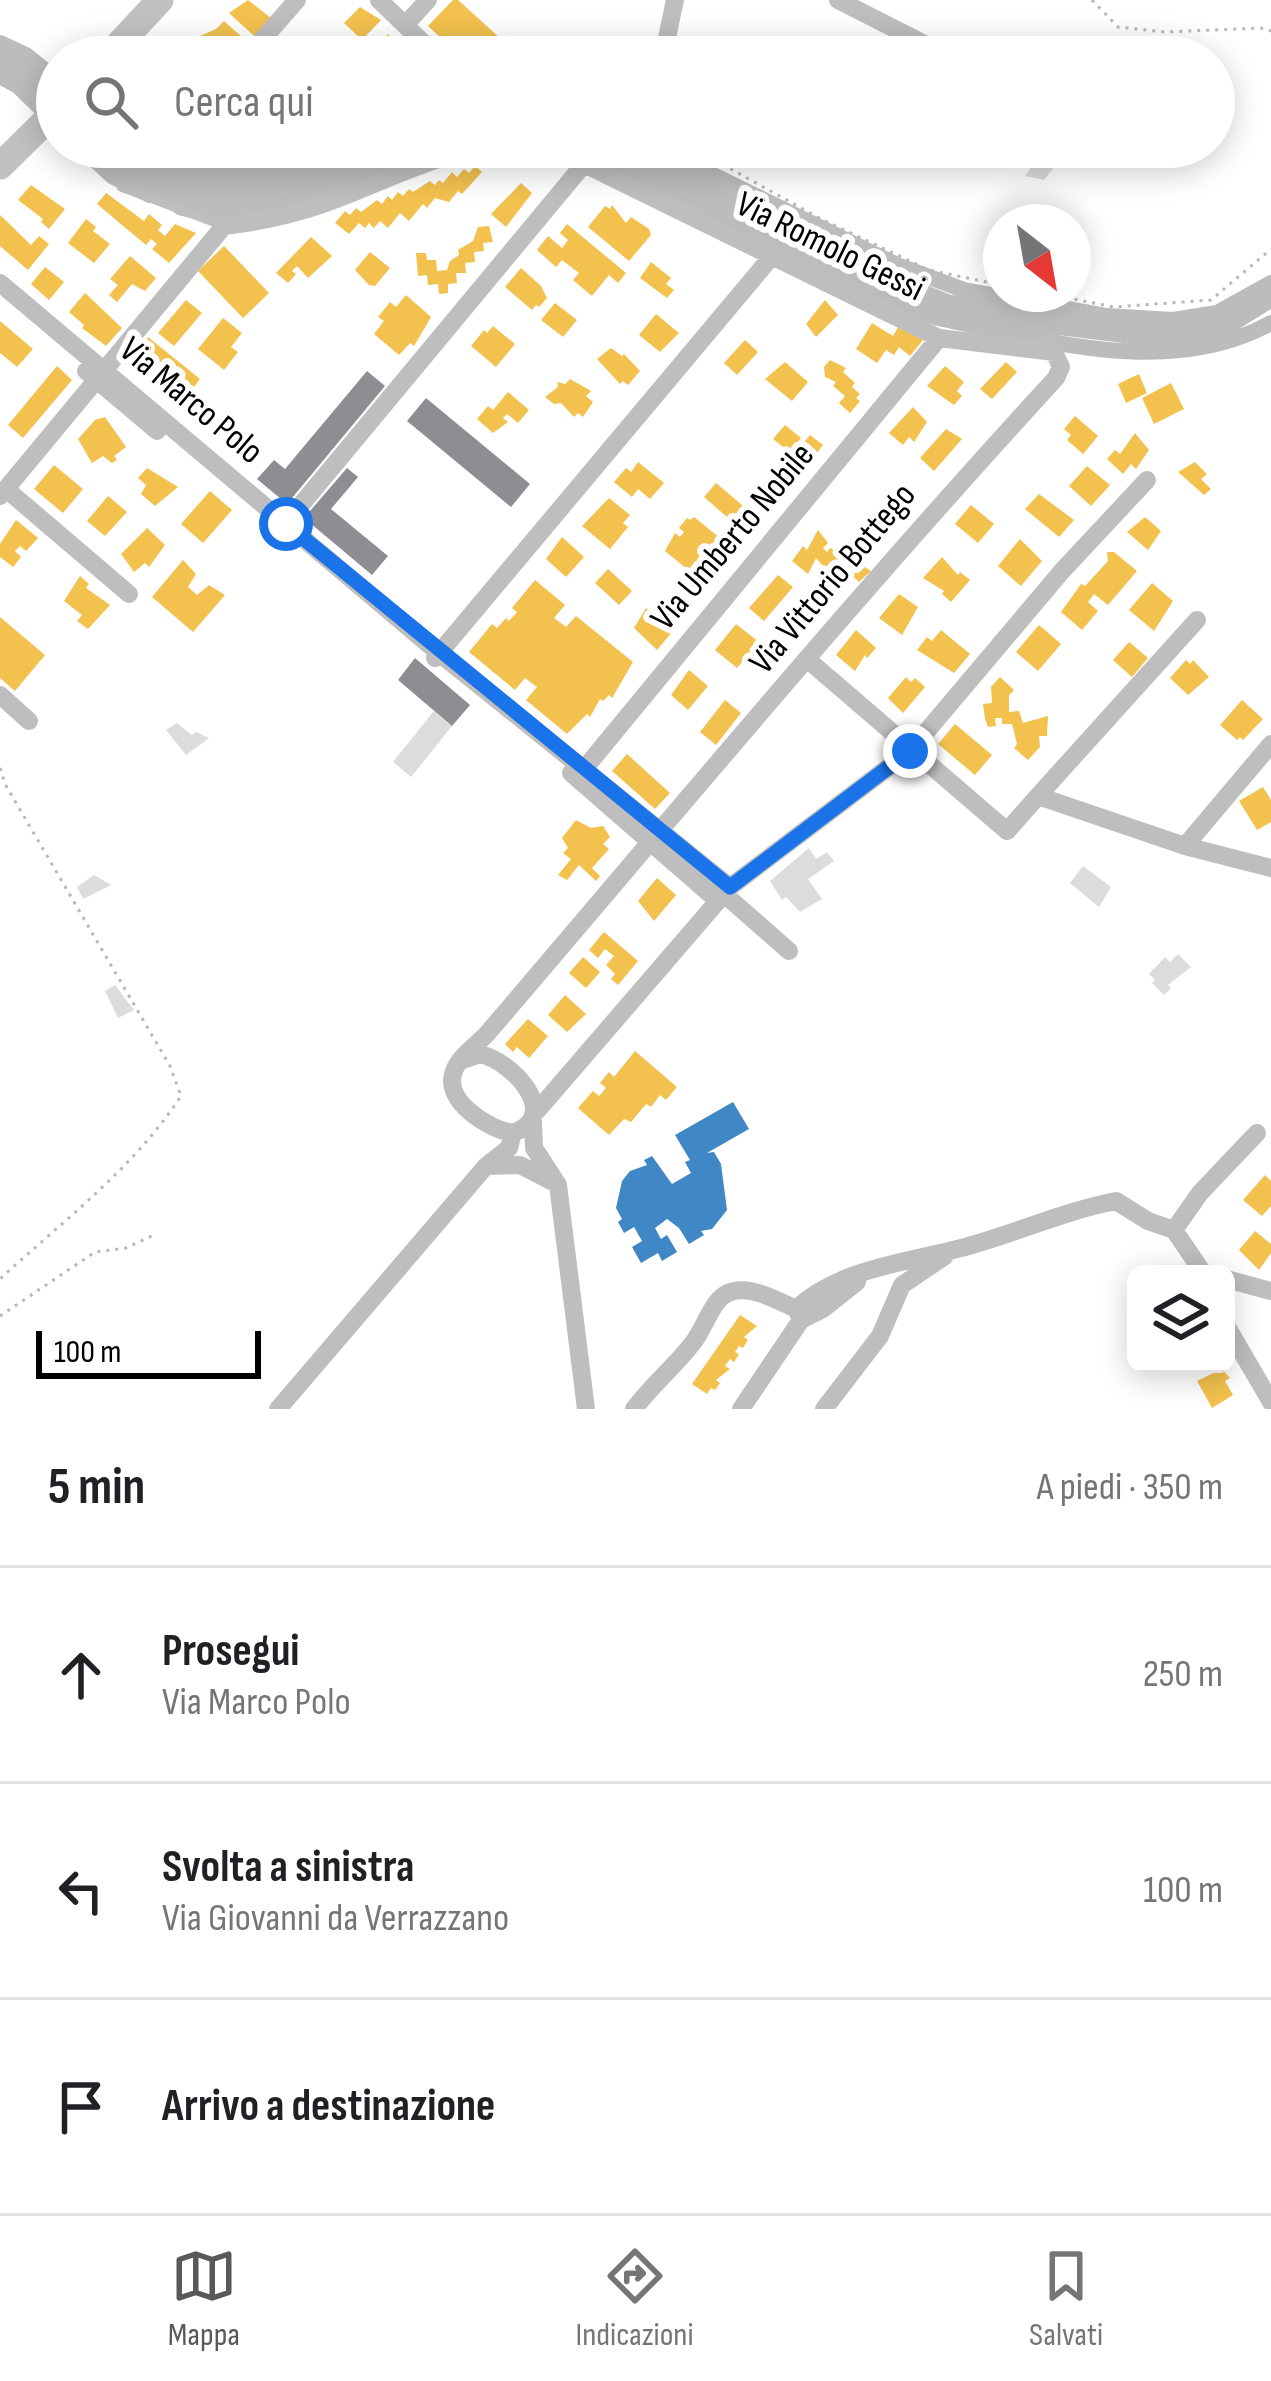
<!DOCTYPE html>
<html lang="it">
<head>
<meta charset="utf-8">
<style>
  body { margin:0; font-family:"Sofia Sans Condensed",sans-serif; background:#f6f6f6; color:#202124 }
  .controls { position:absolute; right:36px; bottom:36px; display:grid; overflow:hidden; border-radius:18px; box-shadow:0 6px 30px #0003 }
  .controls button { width:108px; height:108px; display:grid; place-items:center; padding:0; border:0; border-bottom:3px solid #e0e0e0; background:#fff; color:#202124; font:60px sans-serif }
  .compass { position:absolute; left:983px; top:204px; width:108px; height:108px; border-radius:50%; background:#fff; box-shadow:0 6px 30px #0003; rotate:149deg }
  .scale { position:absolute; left:36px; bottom:30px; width:225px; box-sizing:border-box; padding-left:12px; border:6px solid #000; border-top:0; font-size:33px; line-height:42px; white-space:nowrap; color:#000; -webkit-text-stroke:9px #fff; paint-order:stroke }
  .stop { position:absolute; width:36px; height:36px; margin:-27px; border:9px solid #1a73e8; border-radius:50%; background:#fff }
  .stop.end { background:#1a73e8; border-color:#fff; box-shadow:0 3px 12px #0008 }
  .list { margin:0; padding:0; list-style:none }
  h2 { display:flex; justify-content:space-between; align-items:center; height:156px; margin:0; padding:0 48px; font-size:51px }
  h2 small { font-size:39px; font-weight:400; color:#757577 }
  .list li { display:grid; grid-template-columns:78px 1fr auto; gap:36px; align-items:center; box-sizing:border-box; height:216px; padding:0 48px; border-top:3px solid #e0e0e0 }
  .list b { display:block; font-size:45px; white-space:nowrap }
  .list p { margin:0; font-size:39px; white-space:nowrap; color:#757577 }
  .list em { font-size:39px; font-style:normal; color:#757577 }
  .icon { flex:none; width:66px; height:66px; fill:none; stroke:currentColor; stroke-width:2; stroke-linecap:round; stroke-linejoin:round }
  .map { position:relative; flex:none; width:1271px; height:1409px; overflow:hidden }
  .search { position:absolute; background:#fff; box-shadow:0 6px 30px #0003; left:36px; right:36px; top:36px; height:132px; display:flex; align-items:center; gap:30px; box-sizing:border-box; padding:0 42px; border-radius:66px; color:#757577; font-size:45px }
  .sheet { height:804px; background:#fff }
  nav { display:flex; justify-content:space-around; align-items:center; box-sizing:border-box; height:168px; border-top:3px solid #e0e0e0; background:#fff; font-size:33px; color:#757577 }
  nav a { display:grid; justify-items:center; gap:6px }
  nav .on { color:#595959 }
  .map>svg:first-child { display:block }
  .homes { fill:#f2c14e }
  .schools { fill:#3f88c5 }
  .industry { fill:#8d8d92 }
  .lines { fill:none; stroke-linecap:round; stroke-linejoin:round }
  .canal { stroke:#bcbcbc; stroke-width:16 }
  .river { stroke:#bcbcbc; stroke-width:27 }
  .building { fill:#dcdcdc }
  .path { stroke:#b8b8b8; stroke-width:3; stroke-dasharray:3 6; stroke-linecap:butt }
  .service { stroke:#bebebe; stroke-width:9 }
  .minor { stroke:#bebebe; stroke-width:18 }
  .secondary { stroke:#c1c1c1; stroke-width:27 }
  .route { stroke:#1a73e8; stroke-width:15 }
  .labels { text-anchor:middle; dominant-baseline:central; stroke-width:12; stroke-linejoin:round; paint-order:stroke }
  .street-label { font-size:36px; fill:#000; stroke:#fff }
</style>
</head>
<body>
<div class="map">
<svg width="1271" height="1409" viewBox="0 0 1271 1409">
  <rect width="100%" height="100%" fill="#fff"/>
  <path class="homes" d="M248 0 271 18 254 36 229 13Z
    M453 0H458L500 38 486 53 478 46 467 57H461L428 26Z
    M360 7 381 20 362 40 344 23Z
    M224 21 242 37 227 54 222 49 207 55 200 36 216 29Z
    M388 34 398 43 395 46 406 57H379L375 53Z
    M475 166 482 172 462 194 458 191 449 202 435 198 427 208 423 204 409 221 400 213 388 228 380 221 374 228 369 223 365 228 359 223 349 234 335 223 345 211 350 215 356 208 361 212 377 200 382 204 388 196 392 200 398 192 403 196 409 189 413 192 430 181 435 185 439 180 443 183 452 172 457 177 464 169 469 173Z
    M521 183 532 193 506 227 491 214Z
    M31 185 65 209 49 229 41 222 43 219 18 200Z
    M106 193 144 221 149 214 162 225 158 230 165 236 175 224 196 233 169 263 152 249 157 244 151 239 146 245 97 204Z
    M612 205 626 223 631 217 649 229 651 235 629 261 588 227 605 206 610 209Z
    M0 215 31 245 39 236 49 244 28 270 0 246Z
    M86 219 96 227 93 231 110 244 94 263 68 243Z
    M567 224 626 273 618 283 609 275 592 296 573 280 579 273 562 260 556 267 537 250 548 236 562 248 568 240 560 233Z
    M489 226 493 242 483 243 484 251 474 252 475 262 465 263 466 273H456L457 283 448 284V293L439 294 438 284 428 285 427 275 418 276 416 253H426L427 260H436L437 271 447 270 450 261 459 255 458 250 473 241 478 227Z
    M311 237 332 256 308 278 297 266 292 271 296 274 288 283 276 273Z
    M224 246 269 293 243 318 198 271Z
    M370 252 390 268 375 286 369 285 355 270Z
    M130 256 156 278 145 291 132 284 117 302 109 295 118 285 110 279Z
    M651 262 671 278 666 284 674 290 667 298 640 278Z
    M45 267 64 282 49 300 31 284Z
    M521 268 541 286 547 298 539 307 536 305 532 310 505 287Z
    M85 293 122 328 106 346 82 328 84 325 69 312Z
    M406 295 431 317 414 346 410 343 399 355 374 334 384 321 378 317 390 302 396 307Z
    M186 300 202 313 174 346 158 333Z
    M825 300 838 315 816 337 806 324Z
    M555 303 577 320 563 337 541 320Z
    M656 314 679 333 660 352 639 335Z
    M223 318 242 333 231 347 238 352 224 370 198 349Z
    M0 321 33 349 17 367 0 353Z
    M872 323 893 336 898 327 923 340 910 356 899 347 894 355 886 350 877 363 856 349Z
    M493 326 515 344 496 367 471 346 484 330 487 333Z
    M148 337 200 379 183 401 130 359Z
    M745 340 758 352 737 375 724 363Z
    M611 348 622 356 624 354 640 371 628 385 623 381 620 384 597 359Z
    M830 360 846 368 843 372 855 383 852 387 860 394 856 398 860 401 850 413 839 403 845 396 833 386 836 382 825 377 824 367Z
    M785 362 808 382 792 401 765 379Z
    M1006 362 1017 372 992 399 980 389Z
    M57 366 72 380 23 438 8 425Z
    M945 366 964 382 957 391 962 396 954 405 927 386Z
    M1139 374 1147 393 1126 403 1118 384Z
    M570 379 591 391 586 396 593 402 583 417 578 413 574 417 561 403 554 404 545 397 558 387 557 382 565 384Z
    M1171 383 1184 409 1154 424 1142 398Z
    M508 392 529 410 518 423 507 414 503 418 508 422 493 433 477 419 488 406 493 410Z
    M913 407 927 422 914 442 909 437 903 445 889 433Z
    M1075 416 1098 436 1083 454 1067 440 1071 435 1064 429Z
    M105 417 126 447 114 456 117 460 112 463 103 456 92 463 78 439 95 420Z
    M785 425 801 438 798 442 802 445 810 435 823 445 807 466 773 439Z
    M946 429 962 439 934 471 920 458Z
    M1135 433 1149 450 1136 469 1131 464 1123 474 1107 459 1115 450 1120 454Z
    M638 462 664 483 650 499 638 489 632 497 614 482 626 468 631 472Z
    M1195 462 1207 474 1201 479 1211 489 1204 495 1178 472Z
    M54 465 83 489 63 513 34 489Z
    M1087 466 1110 485 1091 506 1069 486Z
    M147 468 178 487 155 506 141 494 146 485 138 478Z
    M716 483 749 511 740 523H734L704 497Z
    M210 491 232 510 203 543 181 524Z
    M1039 494 1074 520 1059 537 1025 509Z
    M108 496 127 512 105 536 87 521Z
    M609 498 630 515 623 523 628 527 610 549 582 526Z
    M971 505 994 524 978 543 955 524Z
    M694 517 725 542 722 545 725 548 716 559 711 555 707 560 712 564 697 577 665 551 675 533 680 537 684 532 679 528 687 518 690 520Z
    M1145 517 1161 531 1148 550 1127 532Z
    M16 520 38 538 26 551 20 546 15 551 21 557 13 567 0 557V544Z
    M147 528 165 545 149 567 145 563 134 572 121 554Z
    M818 530 828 543 823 548 827 552 830 548 847 556 839 566 844 569 852 559 871 571 859 582 855 578 834 596 821 586 836 572 832 569 829 573 816 558 808 574 792 561 803 546 807 550Z
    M562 537 584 557 566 577 546 559Z
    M1020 539 1042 561 1021 586 998 566Z
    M1107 552H1114L1137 571 1108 605 1094 594 1088 602 1098 611 1082 630 1061 612 1081 584 1085 586 1108 561Z
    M942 557 958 575 960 572 970 580 951 602 942 594 944 591 923 578Z
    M183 560 196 574 188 587 197 595 209 585 225 595 193 632 152 597Z
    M608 569 632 591 619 605 595 583Z
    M778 575 793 587 764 621 749 608Z
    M80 576 89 584 86 588 110 605 88 629 77 621 82 615 64 601Z
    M535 580 565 605 554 618 566 627 576 616 633 662 612 698 609 695 603 701 600 699 590 717 587 714 567 734 526 700 537 687 525 678 515 690 469 652 492 624 497 628 506 618 509 621 517 612 512 608Z
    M1152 583 1173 601 1154 631 1129 610Z
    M899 594 918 607 902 635 879 618Z
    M646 608 673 631 657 650 634 628Z
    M0 617 45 655 15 691 0 678Z
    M736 624 759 642 737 668 715 650Z
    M1039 625 1061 644 1038 671 1016 652Z
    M856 630 876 648 867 658 865 655 855 671 836 655Z
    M941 630 970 654 954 673 917 650 927 637 932 641Z
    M1129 642 1148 658 1132 677 1113 660Z
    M1186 660 1190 664 1193 660 1209 677 1188 695 1170 678Z
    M689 670 708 686 688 710 671 695Z
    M906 677 911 682 915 678 925 687 903 713 888 698Z
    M1000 677 1014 690 1009 695V712L1019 711 1023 723 1048 716 1047 736H1039L1040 747 1028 760 1014 748 1017 744 1012 724H1002V718H995L996 726 988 727 985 719 983 704 992 703 991 687Z
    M725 700 741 713 716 745 700 732Z
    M1242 700 1263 719 1243 740 1240 737 1237 740 1220 725Z
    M955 724 992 755 975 775 938 744Z
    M627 754 670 793 655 809 612 771Z
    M1263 787 1271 800V822L1257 830 1239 801Z
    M576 820 591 828 603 826 610 837 603 844 609 849 592 868 600 876 596 881 579 865 567 880 558 875 571 859 563 853 568 848 562 838Z
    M657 878 676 895 654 921 638 901Z
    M604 932 638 961 618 985 611 979 615 974 606 965 614 956 605 949 598 958 589 950Z
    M583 957 600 972 586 988 569 973Z
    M565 995 586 1014 567 1032 548 1015Z
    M528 1019 548 1036 529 1058 517 1047 513 1052 505 1044Z
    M635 1051 677 1087 666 1100 660 1095 651 1107 646 1104 631 1122 624 1119 609 1135 578 1108 593 1091 599 1096 606 1088 600 1083 609 1072 614 1077Z
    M1265 1175 1271 1181V1206L1262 1216 1243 1200Z
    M1255 1231 1271 1244V1253L1259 1270 1239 1250Z
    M740 1315 757 1326 744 1337 748 1340 743 1348 739 1346 735 1352 739 1354 734 1362 730 1359 725 1366 730 1369 716 1380 720 1383 715 1390 711 1388 707 1394 692 1384Z
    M1222 1369 1230 1378 1225 1381 1233 1395 1212 1408 1197 1381Z"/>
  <path class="schools" d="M733 1102 749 1129 707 1153 714 1152 721 1164 727 1210 712 1229 701 1231 704 1235 689 1244 679 1228 667 1219 655 1228 661 1239 667 1235 677 1252 662 1261 658 1253 641 1263 632 1247 642 1241 634 1227 624 1233 618 1222 622 1219 616 1208 622 1181 630 1171 647 1165 644 1160 652 1156 672 1184 691 1173 685 1162 690 1160 675 1135Z"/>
  <path class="industry" d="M367 371 385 386 287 504 257 479 274 460 285 469Z
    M426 398 530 484 511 507 407 421Z
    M347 468 358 477 331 509 388 556 372 575 304 518Z
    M415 658 470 705 452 726 398 680Z"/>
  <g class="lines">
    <path class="canal" d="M0 43 26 55 57 80
      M0 76 18 86 56 123
      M81 147 112 176 150 195
      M130 147C194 197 269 173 337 147
      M575 147 910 308 938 318C1044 340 1170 379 1271 323
      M656 147 897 265 964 290 1107 316 1173 320 1217 313 1271 283
      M180 207C256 231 364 174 437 147"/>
    <path class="river" d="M0 63 34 84 57 108
      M97 147C109 157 121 169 134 176 217 222 310 174 392 147
      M615 147 833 261 947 308 1146 332 1210 331 1271 293"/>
  </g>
  <path class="building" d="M1015 147H1030L1055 166 1044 180 1025 176 1030 169 1010 153Z
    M434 711 452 726 411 777 393 762Z
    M177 723 192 735 196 732 209 738 186 755 166 730Z
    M809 848 816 859 827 852 834 861 808 879 822 899 800 912 786 897 782 900 770 881Z
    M1083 866 1111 887 1099 907 1070 883Z
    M94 875 111 885 83 899 77 887Z
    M1178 954 1191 967 1168 985 1171 988 1164 995 1152 983 1155 980 1149 974 1165 957 1170 962Z
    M115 985 134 1010 118 1018 105 991Z"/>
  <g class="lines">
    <path class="path" d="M1092 0 1118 27 1165 32 1261 28 1271 31
      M691 147 821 219 929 270 1001 285
      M1048 294 1114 307 1211 300 1271 249
      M0 768 5 784 170 1066 181 1096C133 1169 64 1220 0 1279
      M0 1316 95 1252 126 1248 156 1234"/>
    <path class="service" d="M121 187 224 226"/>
    <path class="minor" d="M379 0 438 57
      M838 0 950 57
      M406 24 428 0
      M247 57 297 0
      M663 57 675 0
      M167 147 164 151C209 179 260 163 307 147
      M0 283 439 653 730 887
      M86 371 157 431
      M6 489 129 594
      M0 496 224 226C259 222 292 215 326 203 383 183 443 148 505 147
      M280 530 584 164
      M435 658 773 255
      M808 660 1007 831 1038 796 1185 846 1271 868
      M0 695 29 721
      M571 773 718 901
      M580 774 939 338
      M1038 796 1197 620
      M1185 846 1271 744
      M724 894 789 951
      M460 1061 480 1054C512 1061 563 1115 513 1133 490 1130 442 1101 454 1071 459 1057 476 1045 486 1035 674 815 860 591 1056 378L1061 367 1054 352 939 338 584 164 553 152 508 147
      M537 1111 730 887 910 751 1062 571 1147 480
      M533 1121 534 1148 558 1185 586 1409
      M486 1166 520 1165 555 1183
      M1204 1274 1174 1230 1200 1193 1257 1133
      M1226 1279 1271 1291
      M796 1309C836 1271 900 1263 953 1250 1008 1237 1059 1212 1116 1201L1148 1221 1174 1230
      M801 1320 823 1309 857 1282
      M1226 1325 1271 1402
      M278 1409 486 1166 509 1148 513 1133
      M634 1409C652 1385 674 1367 692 1344 702 1332 707 1315 717 1302 736 1277 773 1298 796 1309
      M741 1409 801 1320 798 1313
      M824 1409 880 1336 902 1285 945 1256"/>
    <path class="secondary" d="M107 57 160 0
      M0 166 57 110"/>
  </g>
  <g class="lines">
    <path class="route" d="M286 524 730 887 910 751"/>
  </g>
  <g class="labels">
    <g class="street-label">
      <text transform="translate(830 247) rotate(26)">Via Romolo Gessi</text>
      <text transform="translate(191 401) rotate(40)">Via Marco Polo</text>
      <text transform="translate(733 537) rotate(-50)">Via Umberto Nobile</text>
      <text transform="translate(833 579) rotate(-50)">Via Vittorio Bottego</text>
    </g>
  </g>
</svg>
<div class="controls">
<button><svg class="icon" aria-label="layers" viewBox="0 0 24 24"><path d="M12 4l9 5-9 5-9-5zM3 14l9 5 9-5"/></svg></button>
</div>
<svg class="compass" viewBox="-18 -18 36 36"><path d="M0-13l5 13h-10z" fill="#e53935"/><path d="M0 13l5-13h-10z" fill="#757577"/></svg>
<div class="scale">100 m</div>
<div class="stop" style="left:286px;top:524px"></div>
<div class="stop end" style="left:910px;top:751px"></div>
<div class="search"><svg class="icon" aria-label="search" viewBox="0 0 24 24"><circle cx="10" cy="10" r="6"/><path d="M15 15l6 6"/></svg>Cerca qui</div>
</div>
<section class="sheet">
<h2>5 min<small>A piedi · 350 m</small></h2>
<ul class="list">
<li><svg class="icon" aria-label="ahead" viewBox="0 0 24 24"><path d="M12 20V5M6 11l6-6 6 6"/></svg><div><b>Prosegui</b><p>Via Marco Polo</p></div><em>250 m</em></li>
<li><svg class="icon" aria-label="left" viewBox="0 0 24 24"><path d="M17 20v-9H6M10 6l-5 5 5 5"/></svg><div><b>Svolta a sinistra</b><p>Via Giovanni da Verrazzano</p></div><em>100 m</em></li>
<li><svg class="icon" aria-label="arrive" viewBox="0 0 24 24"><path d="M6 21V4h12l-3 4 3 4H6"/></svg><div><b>Arrivo a destinazione</b></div></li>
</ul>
</section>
<nav>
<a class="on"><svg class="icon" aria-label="map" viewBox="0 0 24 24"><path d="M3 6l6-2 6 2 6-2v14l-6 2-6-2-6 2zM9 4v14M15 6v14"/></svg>Mappa</a>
<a><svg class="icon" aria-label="directions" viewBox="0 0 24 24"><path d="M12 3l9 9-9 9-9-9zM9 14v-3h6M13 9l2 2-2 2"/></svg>Indicazioni</a>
<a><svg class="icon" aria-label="saved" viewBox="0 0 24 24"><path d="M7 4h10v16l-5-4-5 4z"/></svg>Salvati</a>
</nav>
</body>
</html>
